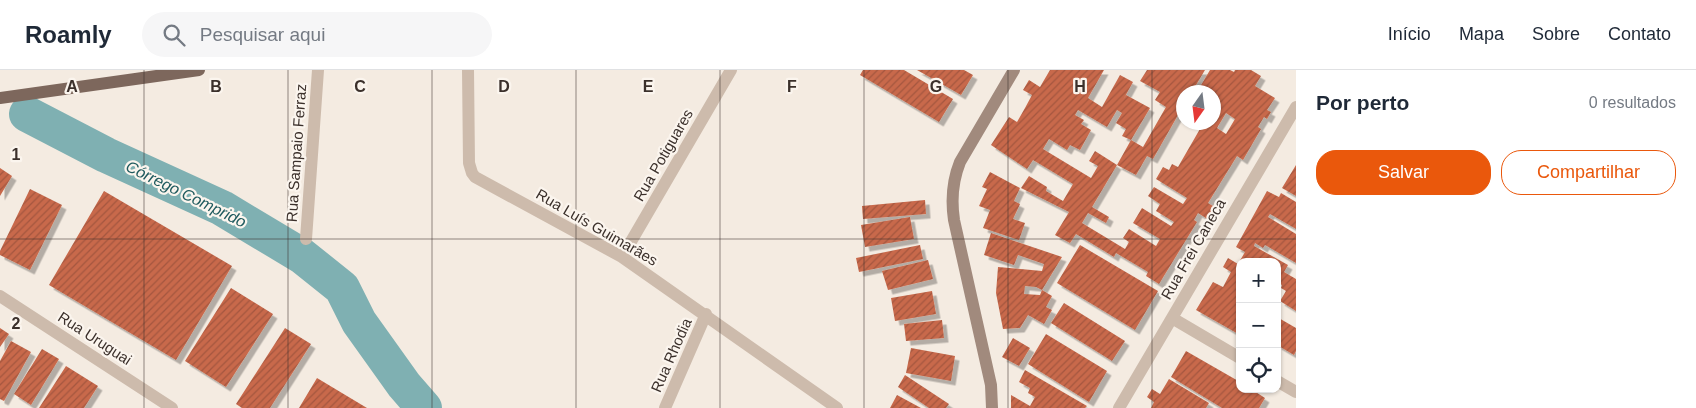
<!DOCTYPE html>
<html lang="pt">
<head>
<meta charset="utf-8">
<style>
  body { margin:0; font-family:Helvetica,sans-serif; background:#f6f6f7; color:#1f2937 }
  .controls { position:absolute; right:15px; bottom:15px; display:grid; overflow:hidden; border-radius:10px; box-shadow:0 1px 4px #0004 }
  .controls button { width:45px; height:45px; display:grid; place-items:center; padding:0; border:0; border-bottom:1px solid #e0e1e3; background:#fff; color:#1f2937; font:25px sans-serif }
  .compass { position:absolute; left:1176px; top:15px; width:45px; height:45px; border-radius:50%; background:#fff; box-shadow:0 1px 4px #0004; rotate:194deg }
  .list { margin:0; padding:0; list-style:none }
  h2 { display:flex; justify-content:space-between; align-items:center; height:65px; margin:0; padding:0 20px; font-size:21px }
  h2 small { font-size:16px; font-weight:400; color:#747a83 }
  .actions { display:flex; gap:10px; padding:15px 20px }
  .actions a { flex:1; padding:11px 0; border:1px solid #ea580c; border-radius:20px; text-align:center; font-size:18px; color:#ea580c }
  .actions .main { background:#ea580c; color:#fff }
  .icon { flex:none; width:28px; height:28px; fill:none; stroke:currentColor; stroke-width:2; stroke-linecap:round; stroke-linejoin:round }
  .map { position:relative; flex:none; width:1296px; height:338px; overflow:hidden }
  header { display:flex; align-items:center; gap:30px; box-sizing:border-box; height:70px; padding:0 25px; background:#fff; border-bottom:1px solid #e0e1e3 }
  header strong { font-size:24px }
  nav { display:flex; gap:28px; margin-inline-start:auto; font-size:18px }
  .search { width:350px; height:45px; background:#f6f6f7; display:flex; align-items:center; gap:12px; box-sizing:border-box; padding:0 18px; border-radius:28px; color:#747a83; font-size:19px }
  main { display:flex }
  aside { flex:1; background:#fff }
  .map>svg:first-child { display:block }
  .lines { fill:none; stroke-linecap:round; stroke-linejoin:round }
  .river { stroke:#7fb0b2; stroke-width:36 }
  .building { fill:url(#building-hatch); fill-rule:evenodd; filter:url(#shadow) }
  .street { stroke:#cdbbac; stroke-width:12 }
  .secondary { stroke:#a18a7d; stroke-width:12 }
  .primary { stroke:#7d675c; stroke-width:12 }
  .grid { fill:none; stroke:#3b302b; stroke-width:1; stroke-opacity:0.55 }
  .labels { text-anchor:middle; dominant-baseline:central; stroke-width:4.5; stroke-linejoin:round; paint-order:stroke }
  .street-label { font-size:15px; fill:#3b302b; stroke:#fbf5ee }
  .water-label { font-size:16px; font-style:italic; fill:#1f5a5e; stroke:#fbf5ee }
  .grid-label { font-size:16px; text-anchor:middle; font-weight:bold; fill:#3b302b; stroke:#fbf5ee; stroke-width:4.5; stroke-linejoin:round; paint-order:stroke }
</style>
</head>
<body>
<header>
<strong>Roamly</strong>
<div class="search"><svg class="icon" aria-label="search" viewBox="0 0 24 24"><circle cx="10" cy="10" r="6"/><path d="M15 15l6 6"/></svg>Pesquisar aqui</div>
<nav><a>Início</a><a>Mapa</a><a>Sobre</a><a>Contato</a></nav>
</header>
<main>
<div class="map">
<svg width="1296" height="338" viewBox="0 0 1296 338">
  <defs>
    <pattern id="building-hatch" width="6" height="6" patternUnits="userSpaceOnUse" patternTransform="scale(1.25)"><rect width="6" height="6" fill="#c8694b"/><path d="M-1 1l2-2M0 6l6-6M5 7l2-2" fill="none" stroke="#a4573f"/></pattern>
    <filter id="shadow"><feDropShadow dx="4.5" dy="4.5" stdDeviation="0" flood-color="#0004"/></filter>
  </defs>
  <rect width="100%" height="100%" fill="#f4ebe1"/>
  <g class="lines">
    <path class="river" d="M27 44 106 85 222 138 302 186 342 218 359 252 404 315 424 338"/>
  </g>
  <path class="building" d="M863 0H904L953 29 939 52 860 5Z
    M917 0H964L973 5 961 25Z
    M1050 0H1104L1088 28 1102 37 1120 5 1133 12 1123 30 1126 25 1150 38 1131 70 1122 66 1126 59 1116 53 1122 43 1117 40 1107 57 1078 40 1075 45 1084 50 1081 54 1091 60 1080 80 1070 75 1067 80 1049 69 1043 79 1091 108 1098 96 1089 91 1095 81 1117 95 1131 70 1143 77 1166 37 1155 30 1160 22 1140 11 1147 0H1205L1193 20 1197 22 1210 0H1230L1234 2 1235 0H1251L1261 6 1255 16 1275 28 1267 40 1271 42 1267 49 1264 47 1258 57 1261 59 1243 90 1237 86 1208 133 1216 138 1209 150 1198 143 1194 150 1197 152 1159 214 1146 206 1148 202 1116 183 1114 187 1076 164 1070 173 1055 165 1069 142 1021 118 1029 106 1047 117 1046 121 1063 131 1073 114 1033 90 1027 99 991 75 1009 47 1017 52 1025 38 1032 25 1023 20 1029 10 1040 17ZM1184 22H1214V52H1204L1178 97 1172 94 1169 100 1163 97 1156 109 1187 128 1183 134 1154 117 1148 126 1160 134 1156 141 1174 152 1171 156 1142 138 1133 153 1160 169 1156 176 1129 159 1123 168 1129 172 1125 179 1082 153 1088 143 1106 153 1109 147 1092 137 1117 95 1136 105 1147 86 1153 89 1178 45 1184 48ZM1226 43 1235 49 1226 64 1217 58Z
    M1296 95V126L1282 118Z
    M0 98 12 106 0 126Z
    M990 102 1020 118 1014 131 1020 134 1013 149 1025 153 1019 170 983 158 990 140 979 136 987 119 982 117Z
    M30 119 62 135 30 200 0 185V181Z
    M104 121 232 196 176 290 49 215Z
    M1267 121 1279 127 1281 123 1296 132V159L1270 144 1268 147 1296 164V193L1265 175 1263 178 1255 173 1254 176 1288 195 1284 202 1296 209V241L1280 231 1286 221 1281 218 1282 215 1277 212V192H1240V265L1196 240 1213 212 1223 217 1231 202 1223 197 1228 188 1238 194 1245 182 1236 177Z
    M925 130 926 144 863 149 862 136Z
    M910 147 914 169 865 177 861 155Z
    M991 163 1062 187 1042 220 1052 226 1046 237 1052 240 1044 254 1028 245 1020 258 1003 259 996 223 998 197 1042 201 1044 194 1018 185 1014 195 984 185ZM1025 216 1036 217 1042 220 1040 225 1024 224Z
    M920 175 923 189 859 202 856 188Z
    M1080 175 1158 221 1135 260 1057 213Z
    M928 190 933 209 888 220 882 201Z
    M231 218 273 244 226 317 185 291Z
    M932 221 936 244 895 251 891 228Z
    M1064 233 1125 271 1112 291 1051 253Z
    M1277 247 1296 258V281L1294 285 1277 275Z
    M942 250 944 268 906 271 904 254Z
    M0 258 9 264 0 277Z
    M285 258 311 274 270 338H242L236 334Z
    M1046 264 1107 301 1089 332 1028 294Z
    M1013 268 1030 278 1019 296 1002 287Z
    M11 271 31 282 4 331 0 329V291Z
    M911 278 955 286 951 311 906 303Z
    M42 279 59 289 31 335 14 324Z
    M1186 281 1240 312V319H1251L1265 328 1259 338H1222L1171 307Z
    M66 296 98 316 84 338H39Z
    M1025 300 1087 336 1085 338H1011V325L1030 336 1035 327 1028 323 1030 318 1019 312Z
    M905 305 949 334 946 338H929L898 317Z
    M317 308 367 338H299Z
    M1169 309 1209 333 1206 338H1151L1154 332 1147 327 1152 319 1160 324Z
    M897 325 921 338H890Z"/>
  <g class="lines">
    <path class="street" d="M468 0 469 93 472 103 475 107 622 187 837 338
      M306 169 318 0
      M622 187 731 0
      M0 226 172 338
      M1172 248 1240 288
      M1277 311 1296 322
      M665 338 706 244
      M1119 338 1296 37"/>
    <path class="secondary" d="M992 338 991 315 954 150C951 130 952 112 960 92L1014 0"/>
    <path class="primary" d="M0 28 199 0"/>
  </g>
  <path class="grid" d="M144 0V338M288 0V338M432 0V338M576 0V338M720 0V338M864 0V338M1008 0V338M1152 0V338M0 169H1296"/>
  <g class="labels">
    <g class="street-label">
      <text transform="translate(296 83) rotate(-86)">Rua Sampaio Ferraz</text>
      <text transform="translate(663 85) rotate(-60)">Rua Potiguares</text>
      <text transform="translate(597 157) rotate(30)">Rua Luís Guimarães</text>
      <text transform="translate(1193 179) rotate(-60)">Rua Frei Caneca</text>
      <text transform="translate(95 268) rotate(33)">Rua Uruguai</text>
      <text transform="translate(671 285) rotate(-66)">Rua Rhodia</text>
    </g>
    <g class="water-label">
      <text transform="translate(186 124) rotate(26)">Córrego Comprido</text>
    </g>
  </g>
  <g class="grid-label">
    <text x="72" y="22">A</text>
    <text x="216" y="22">B</text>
    <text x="360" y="22">C</text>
    <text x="504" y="22">D</text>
    <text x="648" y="22">E</text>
    <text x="792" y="22">F</text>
    <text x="936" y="22">G</text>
    <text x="1080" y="22">H</text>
    <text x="16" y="90">1</text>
    <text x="16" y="259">2</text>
  </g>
</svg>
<div class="controls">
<button>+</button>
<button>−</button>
<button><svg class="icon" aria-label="locate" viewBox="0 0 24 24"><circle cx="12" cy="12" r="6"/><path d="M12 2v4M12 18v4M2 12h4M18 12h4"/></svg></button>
</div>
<svg class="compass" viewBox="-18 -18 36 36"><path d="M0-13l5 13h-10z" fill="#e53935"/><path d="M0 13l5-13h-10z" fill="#747a83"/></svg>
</div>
<aside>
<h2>Por perto<small>0 resultados</small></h2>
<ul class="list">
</ul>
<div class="actions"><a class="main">Salvar</a><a>Compartilhar</a></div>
</aside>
</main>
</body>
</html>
